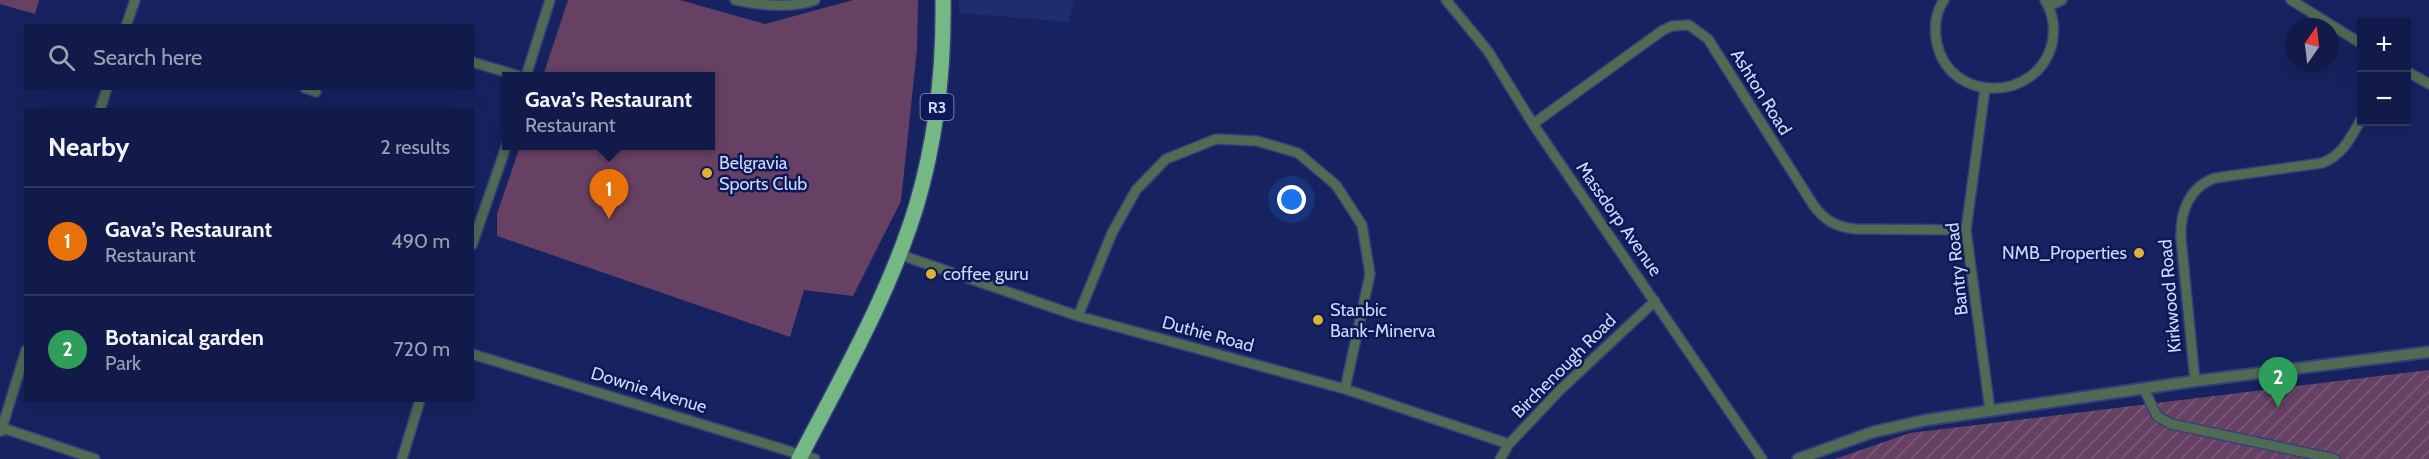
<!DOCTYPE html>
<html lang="en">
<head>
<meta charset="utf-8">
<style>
  body { margin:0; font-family:Cabin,sans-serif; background:#1e2752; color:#f1f3f6 }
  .controls { position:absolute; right:18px; top:18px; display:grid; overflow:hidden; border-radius:0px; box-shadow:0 6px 24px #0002 }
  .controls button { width:54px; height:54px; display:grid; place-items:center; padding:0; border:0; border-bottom:2px solid #303860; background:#111a48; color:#f1f3f6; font:30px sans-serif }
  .compass { position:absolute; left:2285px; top:18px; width:54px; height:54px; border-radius:50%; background:#111a48; box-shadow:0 6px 24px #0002; rotate:14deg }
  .you { position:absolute; left:1292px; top:200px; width:21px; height:21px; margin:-15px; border:4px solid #fff; border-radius:50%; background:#1a73e8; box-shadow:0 0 0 9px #1a73e833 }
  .badge { display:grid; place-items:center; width:39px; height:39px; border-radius:50%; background:#dbb233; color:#fff; font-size:20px; font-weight:700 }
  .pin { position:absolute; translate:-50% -50px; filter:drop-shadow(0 2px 3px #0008) }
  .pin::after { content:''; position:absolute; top:32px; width:21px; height:18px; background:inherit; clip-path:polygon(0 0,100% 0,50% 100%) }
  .popup { position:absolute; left:502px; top:72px; width:213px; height:78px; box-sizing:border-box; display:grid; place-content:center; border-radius:0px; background:#111a48; filter:drop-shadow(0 2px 4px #0005); font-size:20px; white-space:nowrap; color:#9ca1b4 }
  .popup b { font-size:22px; color:#f1f3f6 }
  .popup::after { content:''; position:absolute; left:50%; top:100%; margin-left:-12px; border:12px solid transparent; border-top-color:#111a48 }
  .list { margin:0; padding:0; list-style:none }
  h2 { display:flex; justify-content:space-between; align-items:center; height:78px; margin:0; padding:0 24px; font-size:26px }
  h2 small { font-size:20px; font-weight:400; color:#9ca1b4 }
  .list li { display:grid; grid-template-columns:39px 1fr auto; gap:18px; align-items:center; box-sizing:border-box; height:108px; padding:0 24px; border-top:2px solid #303860 }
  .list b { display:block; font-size:22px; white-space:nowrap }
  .list p { margin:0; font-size:20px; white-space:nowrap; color:#9ca1b4 }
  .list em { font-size:20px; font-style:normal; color:#9ca1b4 }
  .icon { flex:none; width:33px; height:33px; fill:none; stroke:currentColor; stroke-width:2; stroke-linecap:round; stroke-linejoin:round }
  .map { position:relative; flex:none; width:2429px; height:459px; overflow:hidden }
  .search { position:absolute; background:#111a48; box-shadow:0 6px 24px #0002; left:24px; top:24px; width:450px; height:66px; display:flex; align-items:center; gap:15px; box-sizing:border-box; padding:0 21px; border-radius:0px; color:#9ca1b4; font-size:22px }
  .panel { position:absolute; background:#111a48; box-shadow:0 6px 24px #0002; left:24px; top:108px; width:450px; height:294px; border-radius:0px }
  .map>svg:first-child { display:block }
  .built { fill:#1e2c70 }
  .park { fill:#674164 }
  .garden { fill:url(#garden-furrows) }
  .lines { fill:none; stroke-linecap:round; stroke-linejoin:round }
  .minor-casing { stroke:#344079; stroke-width:12 }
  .tertiary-casing { stroke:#344079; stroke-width:14 }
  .trunk-casing { stroke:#344079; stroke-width:18 }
  .minor { stroke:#4f6b54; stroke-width:9 }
  .tertiary { stroke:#4f6b54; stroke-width:10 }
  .trunk { stroke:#76b884; stroke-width:15 }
  .poi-dot { fill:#dbb233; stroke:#0f1754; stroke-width:2 }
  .labels { text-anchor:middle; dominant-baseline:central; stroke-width:5; stroke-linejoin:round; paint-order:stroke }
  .shield { fill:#0f1754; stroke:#939fcc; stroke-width:1.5 }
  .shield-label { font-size:16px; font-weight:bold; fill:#cbd9ff }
  .street-label { font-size:18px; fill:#cbd9ff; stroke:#0f1754 }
  .poi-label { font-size:18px; fill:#cbd9ff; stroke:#0f1754; text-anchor:start }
</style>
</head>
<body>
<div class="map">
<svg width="2429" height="459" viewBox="0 0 2429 459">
  <defs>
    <pattern id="garden-furrows" width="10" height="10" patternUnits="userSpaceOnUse" patternTransform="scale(1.5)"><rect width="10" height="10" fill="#674164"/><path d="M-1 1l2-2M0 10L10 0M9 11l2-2" fill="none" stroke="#7b5c7b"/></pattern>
  </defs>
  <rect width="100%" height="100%" fill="#172360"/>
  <path class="built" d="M959 0H1074L1069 22 959 13Z"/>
  <path class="park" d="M0 0H39L35 14 0 4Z
    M568 0H680L765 24 853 0H918L917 49 901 201 853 296 804 290 790 337 497 236V214L520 146H711V76H543Z"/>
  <path class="garden" d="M2429 370V459H1835L1910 433Z"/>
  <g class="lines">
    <defs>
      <path id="minor" d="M735 0C761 5 790 9 815 0
        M1446 0 1488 51 1533 124 1762 459
        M1944 0C1935 13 1934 29 1937 44 1951 104 2037 102 2052 44 2055 29 2053 13 2045 0
        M2291 0 2362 44
        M2049 6 2062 0
        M126 26 135 0
        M472 62 519 76
        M2406 71 2429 84
        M526 76 550 0
        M305 88 316 92
        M1985 89 1966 230 1990 410
        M100 110 107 88
        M1533 124 1663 30 1672 26 1689 25 1708 39 1814 206C1825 221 1837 227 1855 229L1966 230
        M472 245 507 144
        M898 254 1078 316 1345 389 1509 444
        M1078 316 1112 233 1136 190 1166 159 1216 139 1257 141 1298 153 1336 185 1362 225 1370 274 1345 389
        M472 354 815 459
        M2195 381 2181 238C2180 212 2189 187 2215 178L2322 163C2343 155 2351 137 2362 118
        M2144 389 2157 416 2171 424 2335 459
        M0 427 95 459
        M1 431 26 350
        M402 459 420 400
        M1500 459 1509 444 1560 390 1655 301"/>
      <path id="tertiary" d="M1798 459 1873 432 1926 420 2195 381 2429 352"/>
      <path id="trunk" d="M799 459C841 378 889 295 916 207 936 140 944 70 943 0"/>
    </defs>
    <use href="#minor" class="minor-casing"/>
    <use href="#tertiary" class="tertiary-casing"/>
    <use href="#trunk" class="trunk-casing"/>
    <use href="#minor" class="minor"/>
    <use href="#tertiary" class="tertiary"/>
    <use href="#trunk" class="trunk"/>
  </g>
  <g class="poi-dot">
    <circle cx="707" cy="173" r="6"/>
    <circle cx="2139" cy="253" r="6"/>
    <circle cx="931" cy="274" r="6"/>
    <circle cx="1318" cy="320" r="6"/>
  </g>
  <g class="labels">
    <rect class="shield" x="920.5" y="94" width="33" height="26" rx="4.5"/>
    <g class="shield-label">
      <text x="937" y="107">R3</text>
    </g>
    <g class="street-label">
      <text transform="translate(1761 92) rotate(58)">Ashton Road</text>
      <text transform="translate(1619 219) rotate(55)">Massdorp Avenue</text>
      <text transform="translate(1957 269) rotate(-96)">Bantry Road</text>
      <text transform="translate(2170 296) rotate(-95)">Kirkwood Road</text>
      <text transform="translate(1208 334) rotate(15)">Duthie Road</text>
      <text transform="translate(1564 366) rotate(-45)">Birchenough Road</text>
      <text transform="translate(649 390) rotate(17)">Downie Avenue</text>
    </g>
    <g class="poi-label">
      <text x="719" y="163">Belgravia<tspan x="719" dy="21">Sports Club</tspan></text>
      <text x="2127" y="253" text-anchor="end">NMB_Properties</text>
      <text x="943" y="274">coffee guru</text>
      <text x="1330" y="310">Stanbic<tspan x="1330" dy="21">Bank-Minerva</tspan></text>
    </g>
  </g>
</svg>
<div class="controls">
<button>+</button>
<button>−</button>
</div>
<svg class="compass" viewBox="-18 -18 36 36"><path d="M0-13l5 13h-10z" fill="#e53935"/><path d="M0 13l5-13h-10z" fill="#9ca1b4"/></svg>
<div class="you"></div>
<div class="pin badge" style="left:609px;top:219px;background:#e8710a">1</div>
<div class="popup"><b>Gava’s Restaurant</b>Restaurant</div>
<div class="pin badge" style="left:2278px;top:407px;background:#2e9e5b">2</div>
<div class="search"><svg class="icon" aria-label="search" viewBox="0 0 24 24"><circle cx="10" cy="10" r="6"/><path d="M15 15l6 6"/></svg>Search here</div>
<section class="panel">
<h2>Nearby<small>2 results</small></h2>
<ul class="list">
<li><span class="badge" style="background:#e8710a">1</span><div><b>Gava’s Restaurant</b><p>Restaurant</p></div><em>490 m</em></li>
<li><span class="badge" style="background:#2e9e5b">2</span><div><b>Botanical garden</b><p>Park</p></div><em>720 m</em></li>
</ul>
</section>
</div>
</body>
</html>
